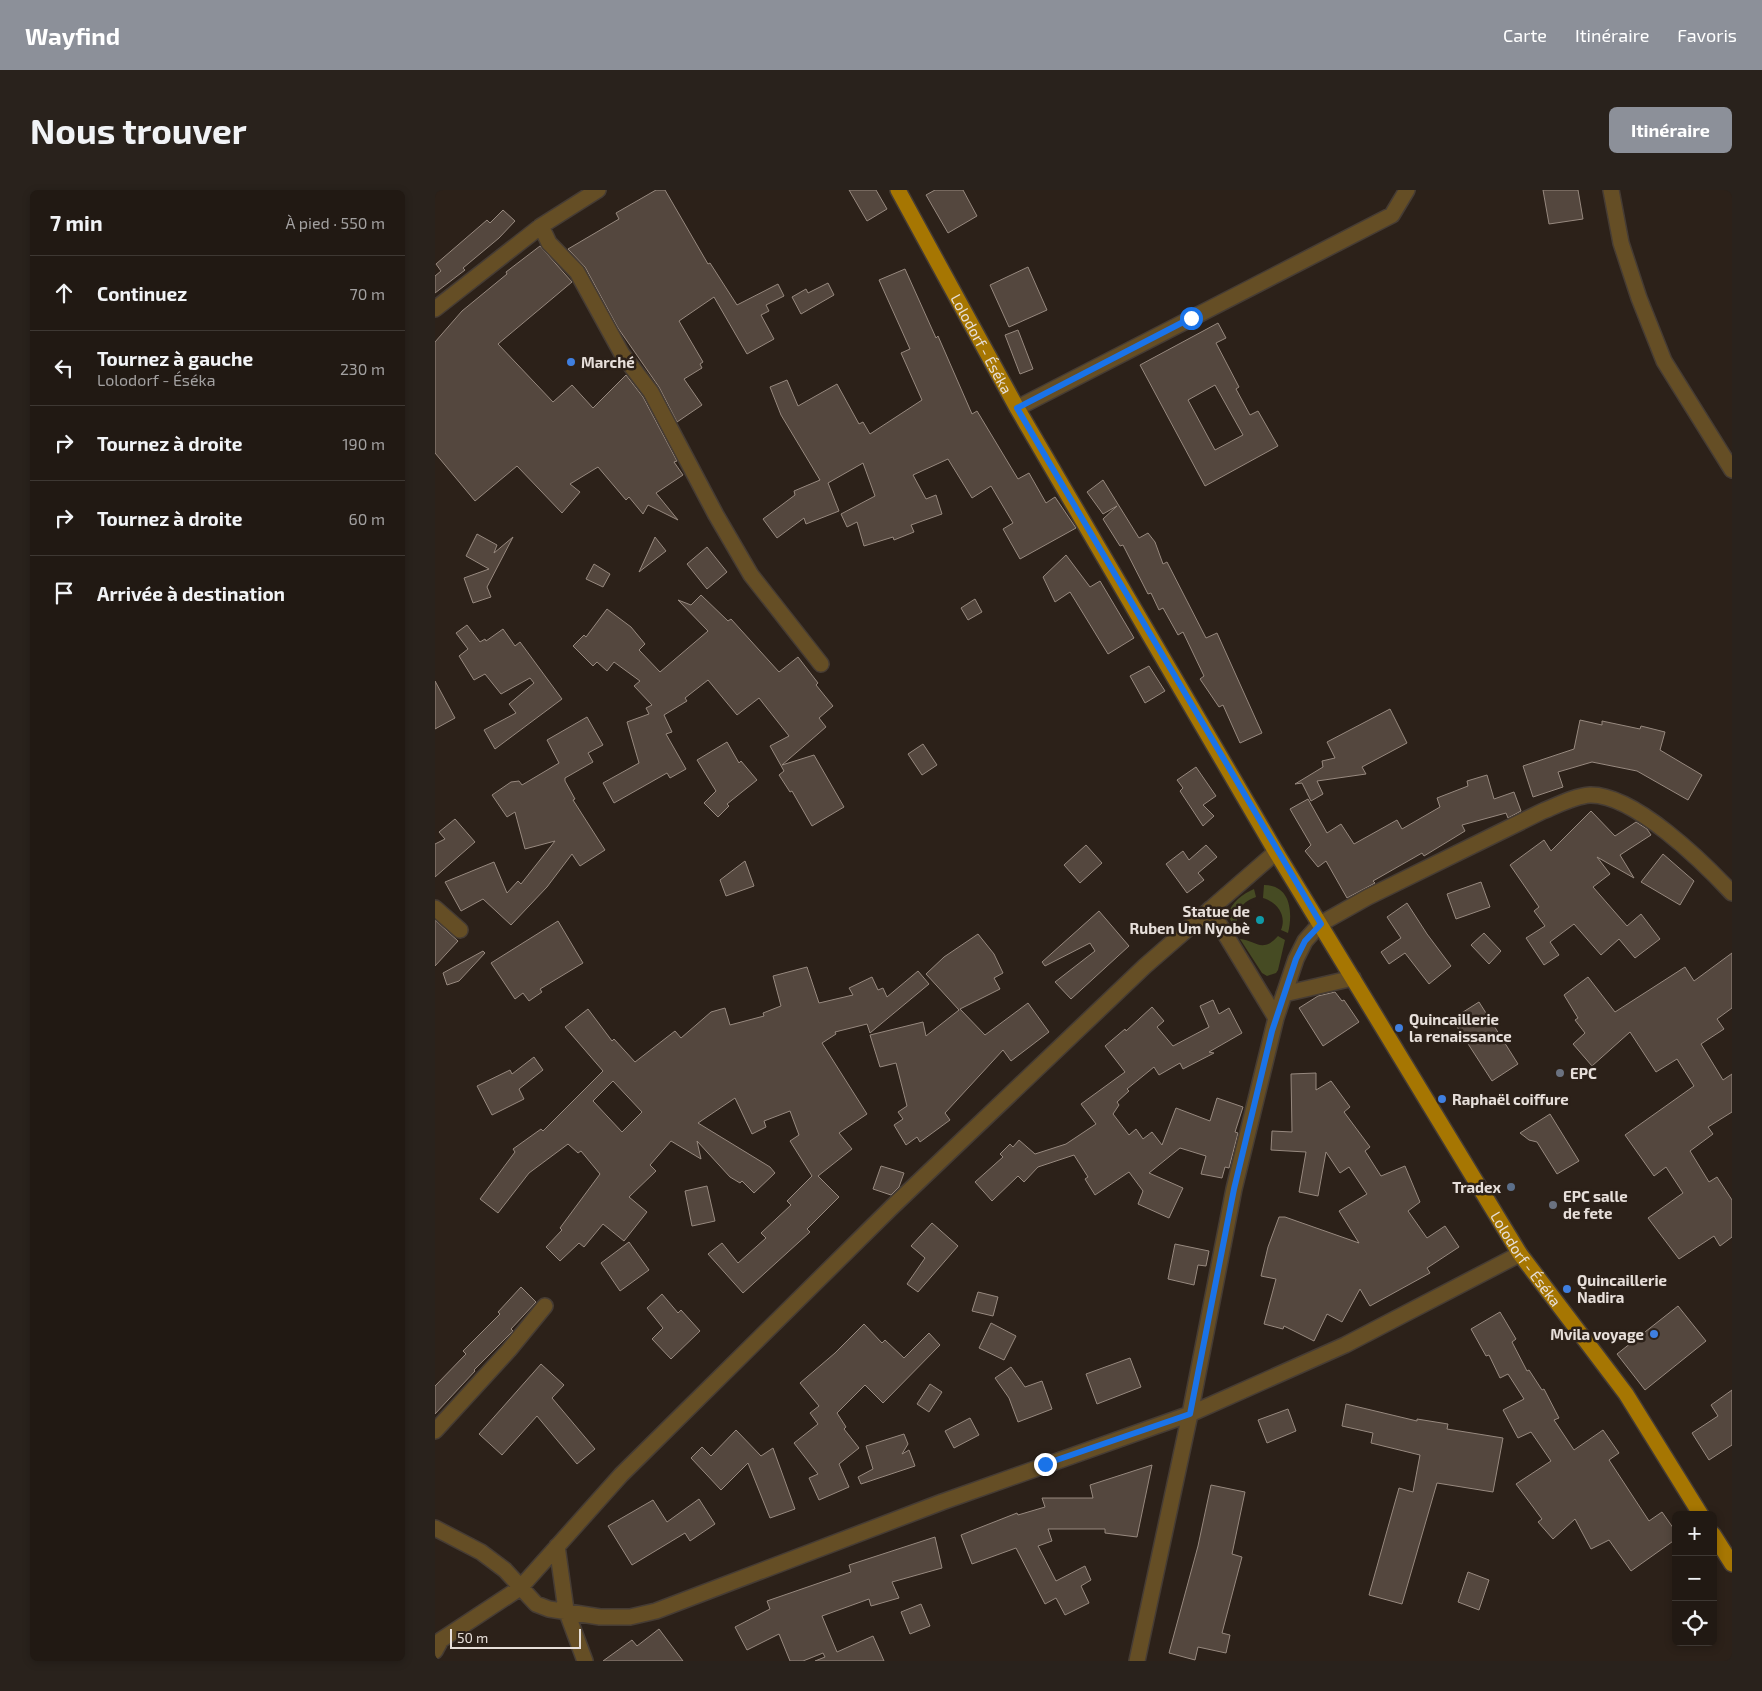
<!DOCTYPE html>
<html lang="fr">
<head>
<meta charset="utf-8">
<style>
  body { margin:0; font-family:"Exo 2",sans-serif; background:#29221c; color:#f1f3f6 }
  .controls { position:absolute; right:15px; bottom:15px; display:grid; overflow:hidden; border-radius:8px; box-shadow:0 2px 8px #0003 }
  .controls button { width:45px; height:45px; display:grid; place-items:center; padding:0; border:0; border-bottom:1px solid #3e3833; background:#211913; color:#f1f3f6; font:25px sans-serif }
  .scale { position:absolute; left:15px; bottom:12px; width:131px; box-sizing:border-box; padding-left:5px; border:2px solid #e7dfda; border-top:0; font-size:14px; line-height:18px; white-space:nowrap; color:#e7dfda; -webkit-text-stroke:4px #2c2119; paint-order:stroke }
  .stop { position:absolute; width:15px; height:15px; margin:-11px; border:4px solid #1a73e8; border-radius:50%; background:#fff }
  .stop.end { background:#1a73e8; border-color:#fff; box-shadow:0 1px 5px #0008 }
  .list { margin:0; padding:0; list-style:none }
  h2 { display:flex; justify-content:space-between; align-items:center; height:65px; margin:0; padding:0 20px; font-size:21px }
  h2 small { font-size:16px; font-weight:400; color:#a2a0a0 }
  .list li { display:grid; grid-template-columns:32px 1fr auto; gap:15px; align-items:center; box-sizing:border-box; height:75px; padding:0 20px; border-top:1px solid #3e3833 }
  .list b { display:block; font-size:19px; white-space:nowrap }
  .list p { margin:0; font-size:16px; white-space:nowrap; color:#a2a0a0 }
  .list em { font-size:16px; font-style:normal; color:#a2a0a0 }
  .icon { flex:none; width:28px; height:28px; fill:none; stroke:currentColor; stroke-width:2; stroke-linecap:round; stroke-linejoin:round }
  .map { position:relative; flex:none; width:1297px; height:1471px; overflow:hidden; border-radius:8px }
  header { display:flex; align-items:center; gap:30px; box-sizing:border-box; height:70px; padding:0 25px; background:#8c9099; color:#fff }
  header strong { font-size:24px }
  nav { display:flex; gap:28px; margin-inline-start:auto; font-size:18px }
  .intro { display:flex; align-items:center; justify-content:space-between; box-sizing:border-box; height:120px; padding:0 30px }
  h1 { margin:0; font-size:35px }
  .button { padding:12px 22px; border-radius:8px; background:#8c9099; color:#fff; font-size:18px; font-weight:700 }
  main { display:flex; gap:30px; padding:0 30px }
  aside { flex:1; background:#211913; border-radius:8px; box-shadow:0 2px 8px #0003 }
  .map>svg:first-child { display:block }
  .green { fill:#464b23 }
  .building { fill:#54473e; stroke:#97897f; fill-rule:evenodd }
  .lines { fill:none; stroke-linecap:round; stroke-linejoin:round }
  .minor-casing { stroke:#463c34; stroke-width:18 }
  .major-casing { stroke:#463c34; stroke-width:18 }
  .minor { stroke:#654e25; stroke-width:15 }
  .major { stroke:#a67602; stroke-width:15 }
  .route { stroke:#1a73e8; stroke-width:6 }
  .shop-dot { fill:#3f7fe0; stroke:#2c2119; stroke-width:2 }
  .culture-dot { fill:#0f9aa8; stroke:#2c2119; stroke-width:2 }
  .worship-dot { fill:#6b7280; stroke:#2c2119; stroke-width:2 }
  .service-dot { fill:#5c6f8a; stroke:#2c2119; stroke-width:2 }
  .labels { text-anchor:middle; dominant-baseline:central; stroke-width:5; stroke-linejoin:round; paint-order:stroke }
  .street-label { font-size:15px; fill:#e7dfda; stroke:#2c2119 }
  .poi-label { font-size:15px; font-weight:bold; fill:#e7dfda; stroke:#2c2119; text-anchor:start }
</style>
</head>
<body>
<header>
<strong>Wayfind</strong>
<nav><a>Carte</a><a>Itinéraire</a><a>Favoris</a></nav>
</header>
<div class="intro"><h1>Nous trouver</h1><a class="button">Itinéraire</a></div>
<main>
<aside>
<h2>7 min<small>À pied · 550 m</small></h2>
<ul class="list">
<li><svg class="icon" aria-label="ahead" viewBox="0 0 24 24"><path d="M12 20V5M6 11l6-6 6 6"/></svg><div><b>Continuez</b></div><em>70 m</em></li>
<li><svg class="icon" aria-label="left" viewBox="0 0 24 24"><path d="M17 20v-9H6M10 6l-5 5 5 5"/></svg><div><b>Tournez à gauche</b><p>Lolodorf - Éséka</p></div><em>230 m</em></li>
<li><svg class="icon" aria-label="right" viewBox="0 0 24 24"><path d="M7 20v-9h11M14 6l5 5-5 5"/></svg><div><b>Tournez à droite</b></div><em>190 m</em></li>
<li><svg class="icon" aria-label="right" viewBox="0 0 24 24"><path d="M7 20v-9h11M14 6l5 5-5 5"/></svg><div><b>Tournez à droite</b></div><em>60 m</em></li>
<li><svg class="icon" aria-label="arrive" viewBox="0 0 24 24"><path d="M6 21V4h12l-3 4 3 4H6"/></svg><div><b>Arrivée à destination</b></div></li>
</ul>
</aside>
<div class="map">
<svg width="1297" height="1471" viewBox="0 0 1297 1471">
  <rect width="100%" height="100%" fill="#2c2119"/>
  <path class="green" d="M829 695C856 695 858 723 853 743L846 740C852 725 842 712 828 708Z
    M819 699 821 707C803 713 802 725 801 741L793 725C796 712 808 704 819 699Z
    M843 746 850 750 843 780 841 783 832 786 827 783 805 749C820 750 827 764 843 746Z"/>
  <path class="building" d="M221 0H230L273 74 275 73 302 115 343 94 349 106 331 115 334 121 326 125 339 149 312 164 279 107 244 131 268 172 265 174 267 178 249 189 267 215 242 232 224 197 183 138 150 77 133 59 184 29 181 23Z
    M414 0H441L452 19 432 31Z
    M500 0H528L542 26 513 43 491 5Z
    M1108 0H1143L1148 29 1114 34Z
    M68 20 80 31 64 48 28 78 30 80 0 103V86L6 81 1 74 52 30 55 33Z
    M105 56 137 92 63 154 118 212 137 195 158 218 191 185 208 207 242 271 239 272 248 285 221 303 243 330 213 315 208 324 194 307 191 310 163 277 135 294 145 302 127 323 82 276 40 311 0 263V152L27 121 72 84 71 82Z
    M593 77 612 120 574 137 555 95Z
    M470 79 501 148 503 146 537 224 542 221 583 289 594 283 611 313 620 307 641 338 585 369 568 339 578 333 556 296 537 308 513 269 478 285 491 309 501 305 507 324 476 335 479 342 459 350 458 347 429 356 422 332 412 337 406 324 440 306 428 273 393 293 404 321 371 334 369 328 342 348 328 329 360 305 359 301 385 290 346 225 335 197 352 190 363 216 402 194 424 234 428 232 435 244 487 210 466 163 475 159 444 90Z
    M393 93 399 105 366 124 357 107 371 99 373 103Z
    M783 133 791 148 781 153 804 197 801 199 815 225 823 221 843 256 770 296 705 175ZM780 195 808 245 780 260 753 210Z
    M583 140 598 179 585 184 570 145Z
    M668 290 704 348 713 343 720 352 728 374 732 372 771 448 782 443 827 543 805 553 788 515 784 517 765 489 769 486 748 442 743 445 728 418 724 420 716 403 713 404 688 355 685 356 668 329 682 316 668 324 652 302Z
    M42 344 62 355 59 363 78 347 52 397 56 407 38 413 29 388 54 379 31 366Z
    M220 347 231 361 204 382Z
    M272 357 292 382 272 399 252 374Z
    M631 365 655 397 665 391 699 448 673 464 635 402 620 412 608 387Z
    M159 374 175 384 168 397 151 389Z
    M266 405 293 431 296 429 344 482 363 467 383 493 381 495 398 516 384 528 391 537 347 575 379 565 409 617 377 636 357 601 355 602 344 585 349 581 335 556 354 546 324 508 302 525 273 490 250 508 252 511 229 525 237 542 231 544 251 579 235 588 232 583 179 613 168 593 204 573 192 532 214 524 211 518 217 515 199 496 205 491 179 472 172 481 162 472 158 476 138 456 149 445 151 447 172 419 196 437 210 454 204 460 225 482 273 441 243 410 256 415Z
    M540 409 547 422 533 430 526 418Z
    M32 435 45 452 50 449 51 451 68 439 80 456 85 452 127 509 60 559 49 540 81 523 74 514 99 493 95 488 66 504 50 484 39 490 24 466 33 459 21 443Z
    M714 476 730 501 710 513 695 486Z
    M0 491 20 528 0 539Z
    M955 519 972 553 927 577 931 584 882 591 888 604 876 611 867 593 860 594 888 577 887 571 900 568 892 552Z
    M152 527 168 555 153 563 158 572 130 588V591L140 609 138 610 170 660 145 676 137 664 112 697 76 735 48 709 26 721 10 692 59 672 72 703 83 691 86 694 120 651 90 659 80 622 72 627 57 605 76 592 84 591 87 595 124 573 112 550Z
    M1145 530 1167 535V531L1205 539 1206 536 1230 542 1225 560 1267 585 1253 610 1202 581 1157 572 1123 582 1128 597 1098 607 1088 576 1139 559Z
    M292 552 304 573 306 571 322 590 292 614 294 616 283 627 269 613 281 601 262 570Z
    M488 554 502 575 487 585 473 564Z
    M761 577 781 606 768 615 779 626 768 636 745 601 748 598 742 590Z
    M1052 585 1059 609 1079 602 1086 621 1073 628 1071 623 1027 635 1030 641 989 666 987 663 938 691 940 693 912 708 891 671 883 677 870 661 876 655 855 619 873 609 892 643 906 634 919 654 962 630 967 639 1005 617 1002 608 1033 596 1032 591Z
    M1156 621 1180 646 1201 632 1212 639 1216 645 1185 665 1199 688 1162 667 1175 684 1158 697 1192 736 1206 724 1225 749 1200 768 1184 749 1166 765 1139 734 1115 752 1124 765 1109 775 1091 748 1110 736 1099 721 1104 717 1075 675 1109 650 1116 661Z
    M20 629 40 652 0 687V654L10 649 4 642Z
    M651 655 667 673 645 693 629 675Z
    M771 655 782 667 763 683 769 690 752 703 731 674 748 661 754 670Z
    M1228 664 1259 691 1245 715 1206 692Z
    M310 671 319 696 291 706 285 690Z
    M1046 692 1055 717 1021 729 1012 704Z
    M972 713 992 744 1016 776 994 794 970 763 954 774 946 762 966 748 952 727Z
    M664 721 694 756 636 809 620 792 660 761 655 753 610 776 607 772Z
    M0 730 23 751 0 776Z
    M123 731 148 773 105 799 107 802 94 811 88 803 80 809 56 773Z
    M1049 743 1066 761 1054 774 1036 755Z
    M543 744 559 764 568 783 559 788 565 799 525 819 550 845 593 813 614 842 576 871 568 860 510 923 515 930 485 952 482 947 471 955 459 935 468 929 463 922 472 916 461 873 445 877 435 845 488 832 491 846 524 820 491 784 509 767Z
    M48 761 50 763 24 791 12 795 8 783Z
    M1297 763V818L1282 829 1289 839 1266 854 1288 890 1297 884V922L1273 937 1278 944 1255 961 1274 992 1282 987 1297 1010V1047L1285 1056 1279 1046 1244 1069 1213 1028 1248 1003 1231 977 1219 986 1190 945 1259 896 1242 869 1221 882 1195 842 1157 876 1138 854 1150 843 1140 830 1143 828 1129 805 1153 787 1180 822 1250 777 1259 791Z
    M372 777 384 813 418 805 414 798 437 787 443 800 448 798 452 807 483 781 494 794 435 843 432 834 400 842 401 844 387 853 432 924 404 943 417 959 383 986 404 1007 372 1039 375 1042 308 1103 273 1064 287 1053 303 1073 331 1048 326 1043 356 1015 352 1011 377 986 355 951 364 945 355 921 329 931 331 937 317 944 300 908 263 933 335 977 340 983 319 1003 307 991 305 993 295 987 262 951 266 969 236 951 215 975 221 981 194 1007 212 1022 189 1051 168 1034 149 1057 144 1053 125 1071 111 1057 127 1040 125 1038 165 984 146 961 143 963 133 954 94 983 63 1023 45 1009 80 962 78 959 106 939 108 941 168 881 130 837 153 819 177 851 179 849 200 872 240 841 246 848 276 822 290 818 295 835 329 826 328 823 346 816 338 786ZM178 891 207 922 187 942 158 911Z
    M900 802 907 811 909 810 924 832 888 856 864 818 883 806Z
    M778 810 784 824 794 818 807 843 774 862 779 863 748 879 745 873 724 885 719 877 692 899 694 901 682 912 684 915 678 924 694 945 701 939 708 949 717 942 727 955 741 918 775 931 782 908 808 917 800 942 803 943 794 978 790 977 787 988 766 984 771 966 745 958 714 983 748 998 734 1028 703 1014 708 1001 694 982 660 1005 650 989 653 987 639 965 603 977 589 992 583 986 557 1011 540 992 568 967 565 964 575 954 578 957 584 950 600 964 631 954 661 934 646 914 690 882 670 856 690 839 691 841 717 817 729 831 722 837 738 856 774 837 765 816Z
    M1044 812 1083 874 1057 891 1017 829Z
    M99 867 108 880 84 899 89 909 57 925 42 896 75 880 77 884Z
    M881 883V900L896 891 915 917 909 922 935 957 930 961 946 986 970 976 985 1012 973 1021 992 1048 1010 1036 1024 1057 992 1078 995 1083 935 1116 925 1099 907 1132 892 1124 879 1151 849 1136 848 1139 829 1134 841 1089 826 1086 833 1057 844 1027H850L924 1053 904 1021 932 1004 914 977 905 983 891 962 883 1006 864 1002 871 962 836 960 837 941 857 942 856 884Z
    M1115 924 1144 971 1122 984 1102 952 1094 950 1085 943Z
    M446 976 469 983 464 997 456 1005 438 999Z
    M272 996 280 1031 257 1036 250 1001Z
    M497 1033 523 1056 483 1102 472 1094 490 1068 476 1056Z
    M194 1052 214 1080 185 1101 166 1073Z
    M740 1054 774 1061 771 1076 763 1075 759 1095 733 1089Z
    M86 1097 101 1112 76 1139 78 1141 39 1180 40 1181 0 1224V1196L31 1164 28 1161 65 1124 63 1122Z
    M543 1102 563 1107 558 1126 537 1121Z
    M227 1104 243 1123 246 1120 265 1141 236 1169 217 1149 228 1138 212 1118Z
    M1243 1116 1271 1151 1210 1200 1182 1164Z
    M1065 1122 1081 1149 1077 1152 1092 1181 1094 1180 1107 1200 1109 1199 1124 1228 1119 1230 1139 1260 1168 1240 1184 1263 1174 1270 1214 1331 1227 1322 1241 1342V1349L1196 1381 1174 1350 1156 1359 1140 1329 1118 1349 1103 1332 1107 1329 1081 1294 1116 1271 1096 1242 1083 1248 1068 1220 1089 1209 1073 1184 1065 1188 1054 1165 1051 1166 1036 1139Z
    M556 1133 581 1146 569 1170 544 1158Z
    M429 1134 447 1153 450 1150 469 1168 494 1143 505 1155 448 1213 430 1195 402 1223 411 1237 409 1239 424 1258 404 1274 414 1297 384 1310 374 1288 383 1284 359 1253 383 1234 375 1223 384 1216 365 1193 400 1163Z
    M695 1168 706 1197 662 1214 651 1184Z
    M106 1174 129 1195 117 1208 160 1259 142 1274 102 1226 67 1265 44 1244Z
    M576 1177 590 1197 607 1191 617 1219 583 1232 574 1208 560 1188Z
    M495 1194 507 1202 494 1222 482 1214Z
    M1297 1200V1255L1274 1270 1257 1243 1283 1226 1276 1215Z
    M911 1214 982 1231V1229L1013 1234 1012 1239 1068 1248 1058 1302 1002 1293 967 1414 934 1405 964 1298 978 1302 985 1265 936 1253 938 1243 907 1236Z
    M853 1219 861 1241 832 1253 823 1230Z
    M535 1228 544 1245 519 1258 510 1241Z
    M301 1240 326 1266 338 1258 360 1319 335 1328 313 1273 286 1300 256 1268 267 1257 276 1266Z
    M469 1244 473 1254 467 1264 474 1260 480 1276 426 1294 423 1287 438 1279 431 1256Z
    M717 1275 702 1347 670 1343V1339H613L617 1351 603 1356 621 1391 650 1376 656 1390 646 1396 654 1413 630 1425 621 1408 610 1414 581 1358 537 1374 526 1345 582 1323 583 1325 610 1317 607 1308H658L655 1295Z
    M776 1295 810 1302 797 1364 807 1367 787 1443 795 1445 791 1463 763 1457 760 1470 734 1463 763 1356Z
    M264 1309 280 1334 255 1351 250 1343 197 1375 173 1336 218 1310 232 1332Z
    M500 1347 507 1378 457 1392 464 1408 436 1416 434 1409 387 1426 402 1462 438 1446 449 1471H380L390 1467 388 1463 368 1471H355L344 1444 312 1460 300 1437 335 1419 332 1411 416 1382 414 1375Z
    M1033 1382 1054 1390 1044 1420 1023 1412Z
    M486 1414 495 1436 475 1444 466 1422Z
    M224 1439 248 1471H168L197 1450 202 1456Z"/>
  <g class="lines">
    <defs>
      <path id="minor" d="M1176 0 1186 53 1204 108 1229 171 1297 280
        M106 36 114 53 142 82 187 164 216 202 281 325 316 385 386 474
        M0 119 106 36 163 0
        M582 218 957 25 972 0
        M0 718 25 740
        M775 719 841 828
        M849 804 918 788
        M0 1241 74 1160 110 1116
        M0 1338 46 1362 70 1380 101 1414 114 1419 165 1427H195L221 1421 507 1312 755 1224 910 1155 1085 1064
        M122 1356 131 1420 150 1471
        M0 1461 6 1450 85 1398 186 1285 457 1017 710 776 841 662
        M702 1471 755 1224 799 999 841 828 861 769 870 751 885 734 933 707 1108 621C1123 615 1139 606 1155 605 1199 604 1268 672 1297 703"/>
      <g id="major">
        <path id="s1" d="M463 0 582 218 841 662 1085 1064 1191 1204 1266 1325"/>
        <path d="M1278 1344 1297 1374"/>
      </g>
    </defs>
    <use href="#minor" class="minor-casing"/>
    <use href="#major" class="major-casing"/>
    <use href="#minor" class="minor"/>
    <use href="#major" class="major"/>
  </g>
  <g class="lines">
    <path class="route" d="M610 1274 755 1224 799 999 837 841 861 769 870 751 886 734 582 218 756 128"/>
  </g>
  <g class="shop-dot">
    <circle cx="136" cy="172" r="5"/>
    <circle cx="964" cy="838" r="5"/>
    <circle cx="1007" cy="909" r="5"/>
    <circle cx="1132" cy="1099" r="5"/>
    <circle cx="1219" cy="1144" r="5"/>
  </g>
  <circle class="culture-dot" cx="825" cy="730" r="5"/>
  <g class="worship-dot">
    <circle cx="1125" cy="883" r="5"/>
    <circle cx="1118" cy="1015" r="5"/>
  </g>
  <circle class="service-dot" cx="1076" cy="997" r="5"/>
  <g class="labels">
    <g class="street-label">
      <text stroke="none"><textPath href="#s1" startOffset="175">Lolodorf - Éséka</textPath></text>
      <text stroke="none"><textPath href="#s1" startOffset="1240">Lolodorf - Éséka</textPath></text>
    </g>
    <g class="poi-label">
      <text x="146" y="172">Marché</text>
      <text x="815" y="721" text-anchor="end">Statue de<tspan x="815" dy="17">Ruben Um Nyobè</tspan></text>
      <text x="974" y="829">Quincaillerie<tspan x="974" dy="17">la renaissance</tspan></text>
      <text x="1135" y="883">EPC</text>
      <text x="1017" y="909">Raphaël coiffure</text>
      <text x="1066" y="997" text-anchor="end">Tradex</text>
      <text x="1128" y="1006">EPC salle<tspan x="1128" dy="17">de fete</tspan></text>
      <text x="1142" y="1090">Quincaillerie<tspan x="1142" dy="17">Nadira</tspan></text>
      <text x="1209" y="1144" text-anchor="end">Mvila voyage</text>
    </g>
  </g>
</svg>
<div class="controls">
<button>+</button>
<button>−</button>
<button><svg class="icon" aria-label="locate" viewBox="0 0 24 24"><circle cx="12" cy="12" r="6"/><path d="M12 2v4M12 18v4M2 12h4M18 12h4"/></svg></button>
</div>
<div class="scale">50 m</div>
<div class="stop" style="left:756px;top:128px"></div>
<div class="stop end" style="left:610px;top:1274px"></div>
</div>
</main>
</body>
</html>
